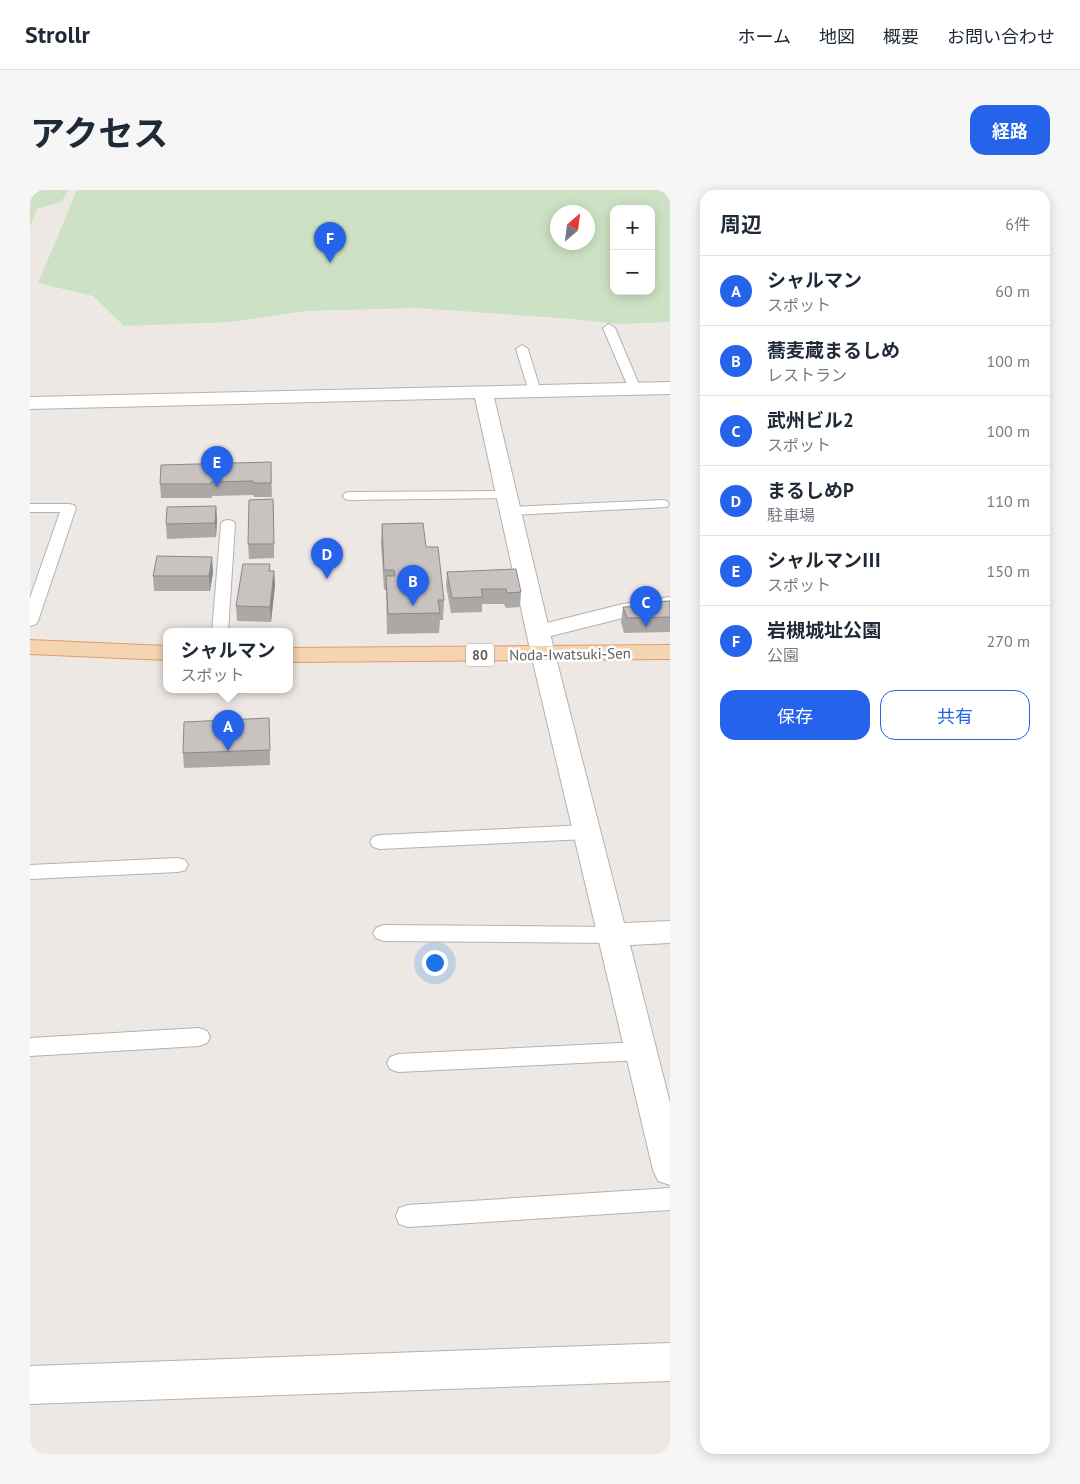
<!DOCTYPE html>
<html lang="ja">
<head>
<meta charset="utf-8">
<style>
  body { margin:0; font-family:"PT Sans","Noto Sans JP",sans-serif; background:#f6f6f7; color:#1f2937 }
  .controls { position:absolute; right:15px; top:15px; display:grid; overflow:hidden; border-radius:10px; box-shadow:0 2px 12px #0003 }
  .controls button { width:45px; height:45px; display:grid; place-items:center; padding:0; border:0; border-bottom:1px solid #e0e1e3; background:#fff; color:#1f2937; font:25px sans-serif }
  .compass { position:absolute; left:520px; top:15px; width:45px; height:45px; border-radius:50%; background:#fff; box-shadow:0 2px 12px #0003; rotate:28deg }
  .you { position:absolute; left:404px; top:772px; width:18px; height:18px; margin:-12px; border:4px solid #fff; border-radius:50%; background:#1a73e8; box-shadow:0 0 0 8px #1a73e833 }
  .badge { display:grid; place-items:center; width:32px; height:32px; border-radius:50%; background:#2563eb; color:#fff; font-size:16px; font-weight:700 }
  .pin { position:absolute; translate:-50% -41px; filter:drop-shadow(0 1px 2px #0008) }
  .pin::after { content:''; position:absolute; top:26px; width:18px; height:15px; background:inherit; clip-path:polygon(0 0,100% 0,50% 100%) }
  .popup { position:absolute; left:133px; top:438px; width:130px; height:65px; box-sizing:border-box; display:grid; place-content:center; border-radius:10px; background:#fff; filter:drop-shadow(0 1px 4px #0005); font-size:16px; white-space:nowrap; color:#747a83 }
  .popup b { font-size:19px; color:#1f2937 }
  .popup::after { content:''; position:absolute; left:50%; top:100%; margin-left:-10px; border:10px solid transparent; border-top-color:#fff }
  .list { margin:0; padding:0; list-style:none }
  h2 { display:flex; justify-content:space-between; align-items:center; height:65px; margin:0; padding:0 20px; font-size:21px }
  h2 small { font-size:16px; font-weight:400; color:#747a83 }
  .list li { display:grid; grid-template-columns:32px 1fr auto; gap:15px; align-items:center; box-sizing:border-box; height:70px; padding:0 20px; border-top:1px solid #e0e1e3 }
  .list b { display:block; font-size:19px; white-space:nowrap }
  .list p { margin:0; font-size:16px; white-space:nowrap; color:#747a83 }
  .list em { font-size:16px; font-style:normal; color:#747a83 }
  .actions { display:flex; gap:10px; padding:15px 20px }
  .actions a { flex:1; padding:11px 0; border:1px solid #2563eb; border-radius:15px; text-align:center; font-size:18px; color:#2563eb }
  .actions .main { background:#2563eb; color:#fff }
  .map { position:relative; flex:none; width:640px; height:1264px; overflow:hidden; border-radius:15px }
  header { display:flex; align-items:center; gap:30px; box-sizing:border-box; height:70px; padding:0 25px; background:#fff; border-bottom:1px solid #e0e1e3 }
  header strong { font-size:24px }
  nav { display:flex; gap:28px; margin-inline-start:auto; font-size:18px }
  .intro { display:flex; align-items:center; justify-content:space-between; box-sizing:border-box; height:120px; padding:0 30px }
  h1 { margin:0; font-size:35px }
  .button { padding:12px 22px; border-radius:15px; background:#2563eb; color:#fff; font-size:18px; font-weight:700 }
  main { display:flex; gap:30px; padding:0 30px }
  aside { flex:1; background:#fff; border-radius:15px; box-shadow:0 2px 12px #0003 }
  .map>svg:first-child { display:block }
  .green { fill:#cde2c4; fill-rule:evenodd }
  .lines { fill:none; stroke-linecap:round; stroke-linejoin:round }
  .service-casing { stroke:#b0b3b5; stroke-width:2 }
  .minor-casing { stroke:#b0b3b5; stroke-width:2 }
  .tertiary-casing { stroke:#b0b3b5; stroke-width:2 }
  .primary-casing { stroke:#e19b6a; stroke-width:2 }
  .service { fill:#fff; fill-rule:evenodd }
  .minor { fill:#fff; fill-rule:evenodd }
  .tertiary { fill:#fff; fill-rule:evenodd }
  .primary { fill:#f5d5b1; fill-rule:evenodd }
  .wall { fill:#aca8a6 }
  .shaded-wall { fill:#8c8887 }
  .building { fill:#c8c3c1; stroke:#8c8887 }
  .labels { text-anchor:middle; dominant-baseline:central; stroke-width:5; stroke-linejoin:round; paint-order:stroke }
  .shield { fill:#fff; stroke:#8d9092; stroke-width:1 }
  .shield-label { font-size:14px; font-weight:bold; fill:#5c6163 }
  .street-label { font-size:15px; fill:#5c6163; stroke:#fff }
</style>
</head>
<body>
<header>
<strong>Strollr</strong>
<nav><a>ホーム</a><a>地図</a><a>概要</a><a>お問い合わせ</a></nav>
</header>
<div class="intro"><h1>アクセス</h1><a class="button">経路</a></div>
<main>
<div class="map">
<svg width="640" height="1264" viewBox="0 0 640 1264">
  <rect width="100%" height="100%" fill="#ede8e4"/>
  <path class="green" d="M0 0H39L31 12 7 19 0 36Z
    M47 0H640V132L588 134 543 129 386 118 275 121 200 132 94 136 63 106 8 93ZM584 19H621V101H584ZM528 22H558V52H528Z"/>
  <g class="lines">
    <defs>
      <path id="service" d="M579 134 585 138 611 199 610 202H600L599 199 573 138Z
        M492 155 498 159 511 202 510 205 505 206 499 202 486 159Z
        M478 301 483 302 485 305 483 308 320 310 315 309 313 306 315 303 320 302Z
        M632 310 637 311 639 314 637 317 481 325 476 324 474 321 476 318 481 317Z
        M0 314H39L44 315 46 318 8 431 6 434 0 436V408L30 322H0Z
        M198 330 203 331 205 334 198 442H182L191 334 193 331Z
        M557 635 564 637 566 642 564 647 557 649 350 659 343 657 340 652 343 647 350 645Z
        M148 668 155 670 158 675 155 680 148 682 0 689V675Z
        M353 735 583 737 590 740 593 745 590 750 583 753 353 751 346 748 343 743 346 738Z
        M169 838 177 841 180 847 177 853 169 856 0 866V848Z
        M611 852 619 855 622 861 619 867 611 870 368 882 360 879 357 873 360 867 368 864Z
        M640 998V1020L378 1037 369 1034 366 1026 369 1018 378 1015Z"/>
      <path id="minor" d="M640 192V204L464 208 525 464 594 733 640 731V753L600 755 640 913V995L628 991 623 980 501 464 445 208 0 219V207Z
        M640 1153V1191L0 1214V1176Z"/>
      <path id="tertiary" d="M640 407V421L593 428 509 449 501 447 497 442 501 437 593 414Z"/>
      <path id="primary" d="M0 450 137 456V470L0 464Z
        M640 455V469L259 472V458Z"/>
    </defs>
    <use href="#service" class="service-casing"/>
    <use href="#minor" class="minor-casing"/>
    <use href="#tertiary" class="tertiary-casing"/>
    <use href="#primary" class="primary-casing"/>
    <use href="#service" class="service"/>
    <use href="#minor" class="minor"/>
    <use href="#tertiary" class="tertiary"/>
    <use href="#primary" class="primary"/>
  </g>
  <path class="wall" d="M241 272 242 307H224L223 305 182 306V308H131L130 294Z
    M186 316 187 330 186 347 137 349 136 334Z
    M244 323V368L219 369 218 354Z
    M352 334 396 357 414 410 413 430H410L409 443 357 444 356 400H354L351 353Z
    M240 374V381H244L245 395 241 432 207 431 206 416Z
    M183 382 180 401H124L123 386Z
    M417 382 491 402 490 417 476 418 474 414H452V422L421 423 416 396Z
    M640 411V442L594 443 591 432 593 417 615 416 616 412Z
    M239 528 240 575 154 578 153 563Z"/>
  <path class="shaded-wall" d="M243 309 244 323V368V354Z
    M186 316 187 330 186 347 185 333Z
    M182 367 183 382 180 401 179 386Z
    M244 381 245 395 241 432 240 417Z"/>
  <path class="building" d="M241 272V293H223V291L181 292V294H130L131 275Z
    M243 309 244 354H218L219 310Z
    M186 316 185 333 136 334 137 317Z
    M393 333 396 357H408L414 410H408L410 423 358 424 356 386H365L364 380H354L352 334Z
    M127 366 182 367 179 386H123Z
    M213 374H240L239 381H244L240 417 206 416Z
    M486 379 491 402 477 403 476 399H451L453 407 422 408 417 382Z
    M640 411V427L597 428 593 417 617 416 616 412Z
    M239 528 240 560 153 563 154 532Z"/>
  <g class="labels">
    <rect class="shield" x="436" y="453.5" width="28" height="23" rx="4"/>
    <g class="shield-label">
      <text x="450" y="465">80</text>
    </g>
    <g class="street-label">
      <text transform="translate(540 464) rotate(-1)">Noda-Iwatsuki-Sen</text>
    </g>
  </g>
</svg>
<div class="controls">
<button>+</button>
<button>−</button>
</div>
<svg class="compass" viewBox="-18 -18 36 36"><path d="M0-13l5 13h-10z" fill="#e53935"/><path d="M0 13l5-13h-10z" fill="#747a83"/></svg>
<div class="you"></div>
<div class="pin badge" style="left:198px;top:561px">A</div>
<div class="popup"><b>シャルマン</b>スポット</div>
<div class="pin badge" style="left:383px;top:416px">B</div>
<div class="pin badge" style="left:616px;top:437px">C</div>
<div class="pin badge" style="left:297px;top:389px">D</div>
<div class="pin badge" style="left:187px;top:297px">E</div>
<div class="pin badge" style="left:300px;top:73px">F</div>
</div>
<aside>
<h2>周辺<small>6件</small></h2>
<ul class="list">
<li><span class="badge">A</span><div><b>シャルマン</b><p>スポット</p></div><em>60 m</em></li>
<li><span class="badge">B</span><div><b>蕎麦蔵まるしめ</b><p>レストラン</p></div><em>100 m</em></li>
<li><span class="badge">C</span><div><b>武州ビル2</b><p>スポット</p></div><em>100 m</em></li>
<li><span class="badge">D</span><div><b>まるしめP</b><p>駐車場</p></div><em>110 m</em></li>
<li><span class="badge">E</span><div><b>シャルマンⅢ</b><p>スポット</p></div><em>150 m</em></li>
<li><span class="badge">F</span><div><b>岩槻城址公園</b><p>公園</p></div><em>270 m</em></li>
</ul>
<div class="actions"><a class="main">保存</a><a>共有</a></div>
</aside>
</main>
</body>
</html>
